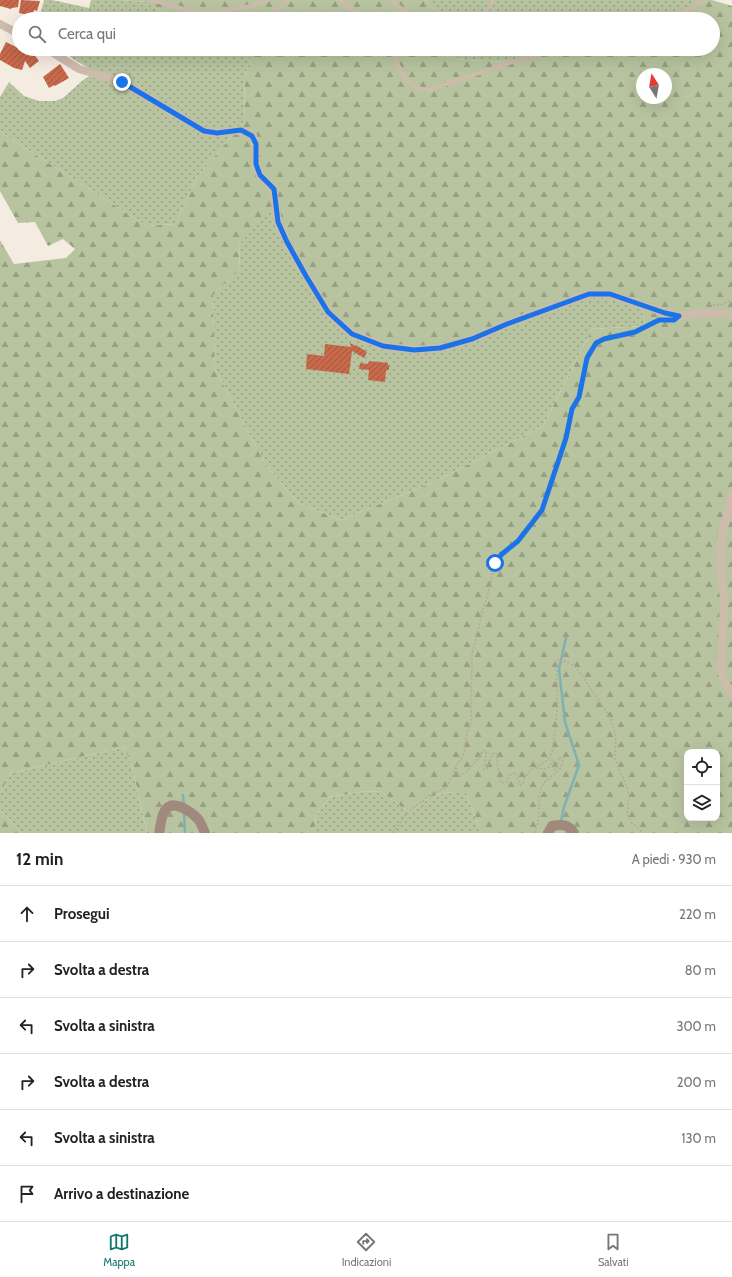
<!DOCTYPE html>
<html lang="it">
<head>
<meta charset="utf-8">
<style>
  body { margin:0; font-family:Cabin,sans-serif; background:#f6f6f6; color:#222 }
  .controls { position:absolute; right:12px; bottom:12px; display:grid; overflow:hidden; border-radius:8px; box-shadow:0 4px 16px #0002 }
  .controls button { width:36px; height:36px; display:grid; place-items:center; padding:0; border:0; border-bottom:1px solid #e0e0e0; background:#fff; color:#222; font:20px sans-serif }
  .compass { position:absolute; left:636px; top:68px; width:36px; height:36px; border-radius:50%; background:#fff; box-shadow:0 4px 16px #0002; rotate:349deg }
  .stop { position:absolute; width:12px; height:12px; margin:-9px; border:3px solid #1a73e8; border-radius:50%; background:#fff }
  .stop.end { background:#1a73e8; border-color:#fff; box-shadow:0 1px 4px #0008 }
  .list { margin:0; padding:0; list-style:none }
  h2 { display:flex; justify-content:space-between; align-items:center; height:52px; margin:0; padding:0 16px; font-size:17px }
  h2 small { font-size:13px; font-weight:400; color:#767676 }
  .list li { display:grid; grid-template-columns:26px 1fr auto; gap:12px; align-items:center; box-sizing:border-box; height:56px; padding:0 16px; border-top:1px solid #e0e0e0 }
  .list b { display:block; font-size:15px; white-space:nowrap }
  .list em { font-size:13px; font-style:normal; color:#767676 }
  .icon { flex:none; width:22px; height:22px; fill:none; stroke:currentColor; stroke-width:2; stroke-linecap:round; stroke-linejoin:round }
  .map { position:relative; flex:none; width:732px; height:833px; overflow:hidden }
  .search { position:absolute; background:#fff; box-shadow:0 4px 16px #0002; left:12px; right:12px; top:12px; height:44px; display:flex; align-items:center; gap:10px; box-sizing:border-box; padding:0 14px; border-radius:22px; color:#767676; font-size:15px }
  .sheet { height:388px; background:#fff }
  nav { display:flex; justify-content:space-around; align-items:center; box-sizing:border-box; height:56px; border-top:1px solid #e0e0e0; background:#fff; font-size:11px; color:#767676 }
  nav a { display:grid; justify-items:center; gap:2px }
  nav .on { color:#0f766e }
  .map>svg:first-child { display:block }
  .grass { fill:url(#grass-dots) }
  .forest { fill:url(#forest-firs); fill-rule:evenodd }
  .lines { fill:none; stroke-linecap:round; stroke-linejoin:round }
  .stream { stroke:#7fb0b2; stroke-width:2.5 }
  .building { fill:url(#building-hatch) }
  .path { stroke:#b9a596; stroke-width:1.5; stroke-dasharray:2 2; stroke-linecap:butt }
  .lane { stroke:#cdbbac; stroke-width:4 }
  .street { stroke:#cdbbac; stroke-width:8 }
  .secondary { stroke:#a18a7d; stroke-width:10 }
  .route { stroke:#1a73e8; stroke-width:5 }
</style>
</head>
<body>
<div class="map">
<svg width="732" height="833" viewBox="0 0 732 833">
  <defs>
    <pattern id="grass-dots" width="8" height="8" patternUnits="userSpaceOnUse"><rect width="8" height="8" fill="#b8c4a0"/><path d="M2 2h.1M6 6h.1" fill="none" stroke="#97a083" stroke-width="1.8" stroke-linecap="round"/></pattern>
    <pattern id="forest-firs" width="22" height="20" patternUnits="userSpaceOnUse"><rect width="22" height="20" fill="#b8c4a0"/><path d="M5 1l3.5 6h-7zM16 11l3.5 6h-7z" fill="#97a083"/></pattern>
    <pattern id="building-hatch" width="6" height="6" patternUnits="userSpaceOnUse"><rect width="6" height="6" fill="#c8694b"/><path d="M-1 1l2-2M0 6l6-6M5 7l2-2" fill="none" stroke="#a4573f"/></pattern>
  </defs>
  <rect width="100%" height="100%" fill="#f4ebe1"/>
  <path class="grass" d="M44 0H52L89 8 91 0H120L146 2 172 19H39Z
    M425 0H707L696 6 671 15 612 19H444Z
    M181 10 222 18 178 19Z
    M63 49H244L252 53 245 78 244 122 197 177 175 224 147 226 8 137 0 130V97L9 82 24 96 39 101H55L63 98 82 81 95 72 73 59Z
    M443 49H562L512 62 465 60 446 56Z
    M272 209 328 307 469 337 583 292H612L640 300 645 326 592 329 543 426 436 481 341 520 298 503 266 465 215 369 213 295 240 269 239 244Z
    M124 747 132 766 147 833H21L0 809V793L11 773Z
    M380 791 410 813C433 794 436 792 466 792L481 833H306L315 827 316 816 330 797 359 792Z"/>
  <path class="forest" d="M120 0H425L444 19H222L181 10 178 19H172L146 2Z
    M707 0H712L732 6V833H481L466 792C435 792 433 794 410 813L380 791 359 792 330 797 316 816 315 827 306 833H147L132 766 124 747 11 773 0 793V240L14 264 66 258 75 249 63 239 48 246 35 222 18 223 0 191V130L8 137 147 226 175 224 197 177 244 122 245 78 252 53 244 49H443L446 56 465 60 512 62 562 49H713V19H612L638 13 671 15 696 6ZM642 74H666V98H642ZM272 210 328 307 358 335 387 344 410 347 438 345 469 337 583 292H612L640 300 645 326 592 329 543 426 436 481 341 520 298 503 266 465 215 369 213 295 240 269 239 244ZM687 752H717V818H687Z
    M0 809 21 833H0Z"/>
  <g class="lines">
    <path class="stream" d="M183 795 184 806
      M184 811 185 833
      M561 821 564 807 579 765 565 722 559 669 566 638"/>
  </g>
  <path class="building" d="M0 0H19L18 7 12 8 11 9 0 6Z
    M21 0 40 1 37 11 34 10 33 16 19 13Z
    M6 42 26 52 31 50 39 61 30 68 25 61 22 70 14 68 0 60V54Z
    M60 64 69 78 55 86 54 85 49 88 43 77Z
    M350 343 356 346V345L367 352 364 358 352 351 349 374 306 369 307 354 324 356 325 344 351 347Z
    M369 361 388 363V365H389V370H386L385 382 368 380 369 370 359 369 360 363 368 364Z"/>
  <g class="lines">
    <path class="path" d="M709 305H721L732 299
      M456 768 459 776C466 774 480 758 483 750L486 752V756L484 769H487L492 754 496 753 497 755V763L501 783 507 782 509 776 515 772 520 785 523 783C526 768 540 768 549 758 553 753 553 744 554 738 558 712 558 687 556 661L559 659 563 660 576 667 610 717 616 736 615 759 627 787 629 797 627 815 632 823 643 833
      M393 833 407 813 430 795 447 787 456 766 461 759 464 752 467 733 471 722 472 654 483 609 490 587 492 574 495 563 502 554 518 541 541 510 566 439 572 409 579 397 587 358 597 343 604 339 635 332 661 320
      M535 833C536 827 539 821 539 814 540 807 538 796 541 789 545 775 562 776 563 759L560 757C557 760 558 766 555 770L554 760H552L549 767 545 769 535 768"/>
    <path class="lane" d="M150 0C167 3 184 11 201 12 219 13 252 7 268 0
      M340 0 345 5 368 19
      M390 0 416 19
      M202 12 205 14C225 16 259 24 276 11 280 8 283 3 287 0
      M482 19 492 2V0
      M613 19C626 8 657 18 672 15 680 13 688 9 696 6L700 0
      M390 49 405 79 417 88 429 90 512 62 562 49"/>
    <path class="street" d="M0 24 19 34
      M47 49 79 69 122 82 204 131 217 133 241 130 253 136 256 145V164L260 175 273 189 278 222 287 242 306 276 328 312 352 334 383 346 414 350 440 348 472 339 507 324 589 294H609L665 313 679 316 703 313 732 314
      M732 494 721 540V576L724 599 721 672 726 684 732 693"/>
    <path class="secondary" d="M159 833C161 826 161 814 166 809 174 799 191 812 198 819 201 823 203 828 205 833
      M548 833 552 826C562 824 568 824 574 833"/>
  </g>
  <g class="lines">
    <path class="route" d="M122 82 204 131 217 133 241 130 252 136 256 144V164L260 175 274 189 278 222 287 242 306 276 328 312 352 334 383 346 414 350 440 348 472 339 507 324 589 294H610L665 313 679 316 674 320H659L635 332 604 339 596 343 587 358 579 397 572 409 566 438 542 510 518 541 502 554 495 563"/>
  </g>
</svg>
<div class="controls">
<button><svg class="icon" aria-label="locate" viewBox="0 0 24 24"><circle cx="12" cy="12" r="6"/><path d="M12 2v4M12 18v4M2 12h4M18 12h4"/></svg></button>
<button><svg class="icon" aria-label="layers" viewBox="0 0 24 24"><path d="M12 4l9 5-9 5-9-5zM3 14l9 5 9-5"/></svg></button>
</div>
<svg class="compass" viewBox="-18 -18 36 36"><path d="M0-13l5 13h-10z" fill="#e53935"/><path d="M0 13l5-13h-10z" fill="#767676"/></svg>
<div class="stop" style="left:495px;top:563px"></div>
<div class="stop end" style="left:122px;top:82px"></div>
<div class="search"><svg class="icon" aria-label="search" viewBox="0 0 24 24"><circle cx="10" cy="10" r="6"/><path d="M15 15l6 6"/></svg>Cerca qui</div>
</div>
<section class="sheet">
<h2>12 min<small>A piedi · 930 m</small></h2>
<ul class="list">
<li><svg class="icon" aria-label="ahead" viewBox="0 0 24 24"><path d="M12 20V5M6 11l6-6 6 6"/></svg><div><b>Prosegui</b></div><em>220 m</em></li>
<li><svg class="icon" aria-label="right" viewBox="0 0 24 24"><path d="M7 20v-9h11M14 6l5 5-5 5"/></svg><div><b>Svolta a destra</b></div><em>80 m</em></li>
<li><svg class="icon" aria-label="left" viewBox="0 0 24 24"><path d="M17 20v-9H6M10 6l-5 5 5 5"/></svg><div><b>Svolta a sinistra</b></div><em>300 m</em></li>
<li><svg class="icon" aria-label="right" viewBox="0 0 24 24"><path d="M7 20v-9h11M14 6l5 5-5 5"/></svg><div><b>Svolta a destra</b></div><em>200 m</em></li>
<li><svg class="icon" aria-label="left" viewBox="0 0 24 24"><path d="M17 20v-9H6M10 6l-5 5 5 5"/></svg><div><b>Svolta a sinistra</b></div><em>130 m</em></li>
<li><svg class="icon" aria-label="arrive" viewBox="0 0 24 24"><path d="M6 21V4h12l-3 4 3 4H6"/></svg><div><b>Arrivo a destinazione</b></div></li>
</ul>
</section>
<nav>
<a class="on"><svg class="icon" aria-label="map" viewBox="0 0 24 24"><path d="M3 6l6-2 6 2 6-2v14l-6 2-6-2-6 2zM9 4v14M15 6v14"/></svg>Mappa</a>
<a><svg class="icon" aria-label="directions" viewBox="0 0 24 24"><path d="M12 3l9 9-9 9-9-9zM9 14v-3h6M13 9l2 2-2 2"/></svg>Indicazioni</a>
<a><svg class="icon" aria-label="saved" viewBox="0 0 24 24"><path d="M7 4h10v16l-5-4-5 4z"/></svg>Salvati</a>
</nav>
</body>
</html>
